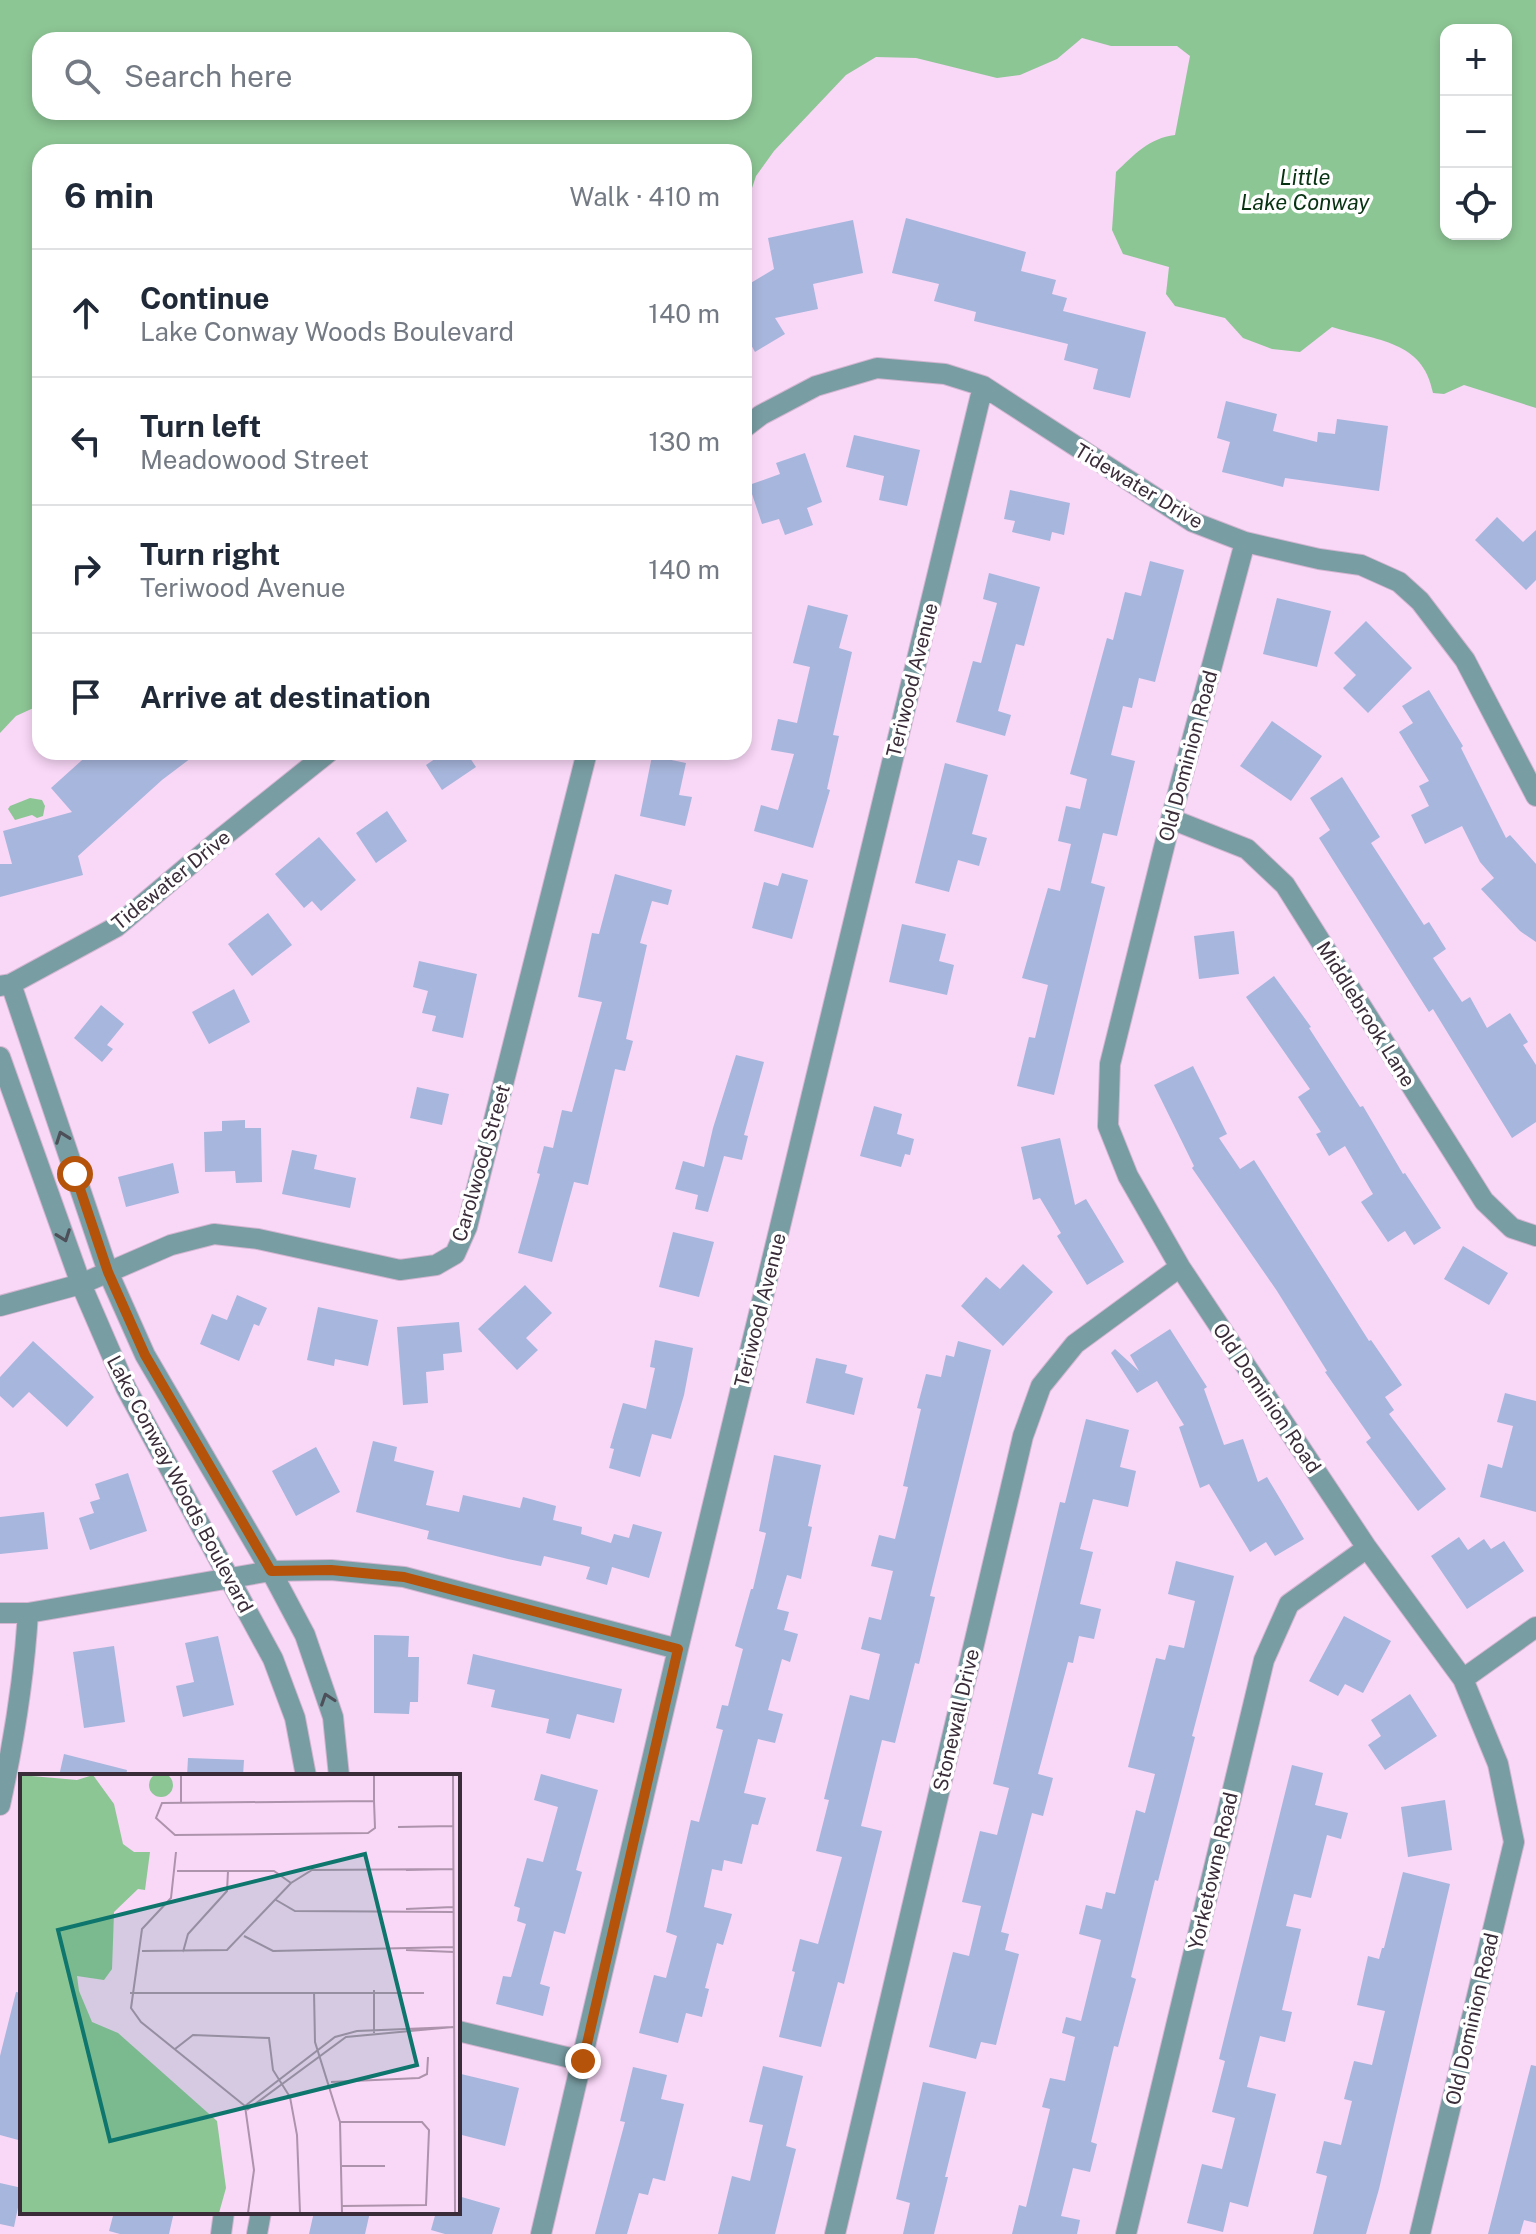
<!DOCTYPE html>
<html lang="en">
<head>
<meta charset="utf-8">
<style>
  body { margin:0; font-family:"Public Sans",sans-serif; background:#f6f6f7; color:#1f2937 }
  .controls { position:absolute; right:24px; top:24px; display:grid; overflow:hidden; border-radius:16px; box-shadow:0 4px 12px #0003 }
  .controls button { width:72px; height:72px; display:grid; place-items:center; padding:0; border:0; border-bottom:2px solid #e0e1e3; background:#fff; color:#1f2937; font:40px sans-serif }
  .stop { position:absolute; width:24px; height:24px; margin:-18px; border:6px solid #b45309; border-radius:50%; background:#fff }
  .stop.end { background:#b45309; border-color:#fff; box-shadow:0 2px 8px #0008 }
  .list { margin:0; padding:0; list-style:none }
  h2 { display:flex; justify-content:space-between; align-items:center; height:104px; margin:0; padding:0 32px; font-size:34px }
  h2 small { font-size:26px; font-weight:400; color:#747a83 }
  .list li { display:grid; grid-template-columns:52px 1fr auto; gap:24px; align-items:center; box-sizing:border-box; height:128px; padding:0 32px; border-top:2px solid #e0e1e3 }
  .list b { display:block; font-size:30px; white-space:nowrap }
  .list p { margin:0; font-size:26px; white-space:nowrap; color:#747a83 }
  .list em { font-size:26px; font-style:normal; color:#747a83 }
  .icon { flex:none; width:44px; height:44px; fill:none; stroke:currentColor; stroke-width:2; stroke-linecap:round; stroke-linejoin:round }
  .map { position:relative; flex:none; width:1536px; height:2234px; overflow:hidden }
  .search { position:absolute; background:#fff; box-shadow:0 4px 12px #0003; left:32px; top:32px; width:720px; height:88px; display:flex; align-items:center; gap:20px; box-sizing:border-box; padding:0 28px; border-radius:24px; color:#747a83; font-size:30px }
  .panel { position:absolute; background:#fff; box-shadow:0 4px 12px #0003; left:32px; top:144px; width:720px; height:616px; border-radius:24px }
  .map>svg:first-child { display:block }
  .water { fill:#8dc695; fill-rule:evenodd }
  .building { fill:#a7b6dc }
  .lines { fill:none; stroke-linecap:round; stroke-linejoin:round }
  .minor-casing { stroke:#d3b5d1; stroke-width:22 }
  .minor { stroke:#789da3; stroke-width:20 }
  .oneway { stroke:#4d4f59 }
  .route { stroke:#b45309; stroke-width:10 }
  .labels { text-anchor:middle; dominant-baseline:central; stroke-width:7; stroke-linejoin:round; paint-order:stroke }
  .street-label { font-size:20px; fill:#3a2d39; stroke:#fff }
  .water-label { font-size:22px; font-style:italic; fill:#083313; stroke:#fff }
  .inset-road { fill:none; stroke:#ad93ab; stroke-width:2 }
  .view { fill:#0f766e; fill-opacity:0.15; stroke:#0f766e; stroke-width:4 }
  .inset-edge { fill:none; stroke:#3a2d39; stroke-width:4 }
</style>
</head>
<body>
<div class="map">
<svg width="1536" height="2234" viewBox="0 0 1536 2234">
  <rect width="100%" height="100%" fill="#f9d7f7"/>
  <path class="water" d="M0 0H1536V408L1464 385 1444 394 1433 393C1423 340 1377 341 1332 327L1300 352 1272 349 1243 338 1225 318 1175 306 1166 294 1169 267 1123 254 1112 230 1116 172C1134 155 1149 138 1175 135L1190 56 1177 46H1111L1082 38 1057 59 1020 75 997 78 916 58 876 57 846 75 774 151 756 176 744 212V152H40V705L16 716 0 733ZM1446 30H1506V234H1446ZM40 40H744V112H40Z
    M30 798 42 800 45 806 43 816 37 818 32 815 15 820 8 809 10 806Z"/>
  <path class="building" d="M906 218 1026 252 1021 271 1056 280 1052 294 1067 298 1063 311 1146 332 1130 398 1093 389 1098 369 1064 360 1068 344 974 321 976 312 934 301 939 284 892 273Z
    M853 220 863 273 813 284 818 309 775 318 785 334 755 352 744 332V287L774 269 768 238Z
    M1226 401 1277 414 1273 431 1317 442 1318 432 1335 434 1337 419 1388 426 1379 491 1285 478 1283 487 1222 472 1230 442 1217 438Z
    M854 435 920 450 907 506 879 500 884 476 846 467Z
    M805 453 822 502 807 508 813 525 785 535 779 519 762 524 749 485 780 474 776 463Z
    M1010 490 1070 503 1064 535 1052 532 1050 541 1012 532 1015 521 1004 519Z
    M1497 517 1523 542 1536 530V580L1526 590 1475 540Z
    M1150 561 1184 570 1155 682 1139 678 1132 708 1123 706 1111 755 1135 761 1117 836 1103 833 1091 883 1105 887 1054 1095 1017 1086 1029 1037 1035 1038 1048 985 1022 978 1048 888 1060 891 1071 844 1058 841 1066 806 1080 809 1087 779 1070 774 1107 638 1113 640 1125 592 1141 596Z
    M989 573 1040 587 1024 646 1016 644 998 711 1011 715 1005 736 956 722 973 661 981 663 997 603 983 599Z
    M1277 598 1331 611 1317 667 1263 654Z
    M808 605 848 615 839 648 852 652 833 735 839 736 827 789 830 790 813 848 754 831 761 805 778 810 794 754 771 750 778 719 797 723 810 667 793 663Z
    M1366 621 1412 668 1368 713 1343 688 1356 675 1334 653Z
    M1429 690 1463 746 1461 748 1506 838 1510 835 1536 864V942L1520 931 1481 889 1494 878 1480 862 1462 826 1425 844 1411 815 1429 806 1419 786 1429 781 1399 732 1413 723 1402 706Z
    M1272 721 1322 756 1291 801 1240 766Z
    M91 752H199L162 780 78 856 83 875 0 897V864H12L3 831 72 812 51 788Z
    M445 752H466L476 767 442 790 426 765Z
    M652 756 686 763 679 795 692 797 685 826 640 816Z
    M945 763 988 775 972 834 987 838 979 866 958 860 949 892 915 883Z
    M1342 777 1380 837 1371 843 1424 925 1429 922 1446 949 1433 958 1462 1002 1470 997 1487 1028 1510 1013 1528 1042 1523 1045 1536 1065V1122L1512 1138 1433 1009 1429 1012 1319 838 1330 830 1310 798Z
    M387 811 407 841 376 863 356 833Z
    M319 837 356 880 321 911 312 901 304 908 275 874Z
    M782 873 808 880 792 939 752 928 764 882 778 886Z
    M615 874 672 890 668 905 652 901 640 943 647 945 626 1039 633 1041 625 1071 615 1069 588 1185 574 1182 552 1262 518 1253 540 1174 537 1173 544 1146 553 1148 562 1110 572 1112 602 1002 578 997 592 933 599 934Z
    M268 913 292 945 252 976 228 944Z
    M902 924 946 934 939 961 954 965 947 995 889 982Z
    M1234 931 1239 974 1199 979 1194 936Z
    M419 961 477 974 463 1038 432 1031 436 1016 422 1013 428 991 413 987Z
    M1274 976 1311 1027 1309 1028 1360 1107 1363 1106 1403 1174 1405 1173 1441 1228 1414 1245 1405 1231 1388 1242 1361 1202 1373 1194 1345 1146 1329 1156 1316 1134 1321 1132 1298 1097 1310 1089 1246 997Z
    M234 989 250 1022 209 1044 192 1012Z
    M101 1005 124 1024 107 1045 113 1049 102 1062 74 1038Z
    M736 1055 764 1062 744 1135 748 1136 742 1160 724 1156 708 1212 695 1209 698 1195 675 1189 683 1161 704 1167 713 1128Z
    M1193 1066 1227 1134 1219 1138 1240 1169 1254 1160 1369 1341 1371 1340 1402 1385 1385 1397 1394 1410 1389 1414 1446 1489 1418 1511 1366 1442 1371 1438 1325 1372 1327 1371 1277 1291 1192 1168 1194 1166 1154 1085Z
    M417 1087 449 1094 442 1125 410 1118Z
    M874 1106 902 1114 897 1134 914 1139 910 1155 905 1154 901 1167 860 1156Z
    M245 1120V1128H261L262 1182 236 1183 235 1171 205 1172 204 1132 222 1131V1121Z
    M1060 1138 1075 1205 1086 1199 1124 1262 1087 1285 1057 1236 1061 1233 1040 1198 1033 1200 1021 1147Z
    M292 1150 317 1155 314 1169 356 1178 350 1208 282 1194Z
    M173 1163 179 1193 126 1207 118 1177Z
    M673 1232 714 1242 699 1297 659 1287Z
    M1463 1246 1508 1273 1489 1305 1444 1279Z
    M1023 1264 1053 1292 1003 1346 961 1306 986 1277 1000 1289Z
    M525 1285 552 1313 526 1338 538 1350 517 1370 478 1329Z
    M237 1295 267 1308 259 1326 254 1324 239 1361 200 1344 212 1314 227 1320Z
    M318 1307 378 1320 368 1366 335 1359 334 1366 307 1360Z
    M459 1322 462 1352 443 1354 444 1370 426 1372 428 1403 403 1405 397 1327Z
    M1170 1329 1207 1387 1204 1389 1224 1445 1243 1439 1258 1482 1267 1477 1304 1539 1275 1556 1266 1542 1250 1552 1209 1484 1200 1488 1179 1427 1184 1425 1157 1381 1137 1393 1111 1353 1115 1349 1139 1371 1130 1355Z
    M655 1340 693 1348 684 1395 671 1439 652 1434 640 1477 609 1468 614 1449 610 1448 623 1403 646 1409 655 1368 650 1367Z
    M33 1341 94 1397 67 1427 29 1392 13 1408 0 1396V1377Z
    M958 1341 991 1350 930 1596 935 1597 919 1664 915 1663 895 1743 882 1740 861 1826 882 1831 844 1984 838 1982 821 2047 779 2037 795 1972 792 1971 800 1939 818 1944 842 1857 816 1851 829 1800 824 1799 850 1695 869 1700 880 1654 861 1649 869 1617 881 1620 893 1571 871 1566 879 1535 895 1539 908 1487 903 1486 921 1409 917 1408 926 1374 941 1377 946 1355 954 1357Z
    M816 1358 847 1365 845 1373 863 1378 854 1415 806 1403Z
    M1505 1393 1536 1401V1512L1480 1497 1488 1464 1502 1468 1513 1426 1497 1422Z
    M1086 1419 1129 1430 1120 1467 1136 1471 1128 1507 1093 1499 1080 1549 1093 1552 1080 1604 1101 1609 1094 1639 1079 1636 1073 1663 1068 1662 1038 1774 1053 1778 1043 1816 1032 1813 1001 1932 1009 1934 1005 1950 1019 1954 996 2045 981 2042 976 2059 929 2047 953 1952 969 1956 981 1906 962 1902 980 1831 997 1835 1009 1788 993 1784 1060 1502 1065 1503Z
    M373 1441 397 1447 394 1461 434 1471 426 1505 459 1512 463 1495 520 1508 523 1497 556 1506 553 1520 582 1527 581 1534 611 1543 614 1534 629 1538 633 1524 662 1532 649 1578 612 1567 607 1585 586 1579 590 1567 544 1556 541 1566 508 1559 427 1539 429 1531 356 1512Z
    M316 1447 340 1492 296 1516 272 1471Z
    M774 1455 821 1465 808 1526 812 1527 801 1579 787 1575 777 1609 789 1612 784 1630 798 1634 790 1662 782 1659 768 1710 783 1714 775 1743 758 1739 744 1793 766 1798 758 1825 752 1824 742 1864 724 1860 722 1871 712 1869 704 1907 732 1914 723 1945 717 1943 705 1988 709 1989 702 2017 686 2013 678 2043 639 2033 654 1975 666 1978 677 1936 666 1932 691 1820 699 1822 723 1730 716 1728 722 1705 728 1706 743 1649 735 1646 751 1589H753L766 1533 759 1531Z
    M128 1473 147 1531 90 1550 79 1518 94 1513 90 1502 100 1499 95 1484Z
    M44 1512 48 1549 0 1554V1517Z
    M1459 1537 1468 1550 1484 1539 1491 1549 1504 1541 1524 1571 1467 1609 1431 1556Z
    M1176 1561 1234 1576 1192 1736 1195 1737 1180 1796 1158 1881 1155 1880 1131 1977 1136 1979 1118 2047 1114 2046 1091 2142 1097 2144 1090 2172 1073 2168 1061 2216 1080 2220 1077 2234H1012L1019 2205 1026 2207 1050 2109 1042 2107 1050 2078 1065 2081 1075 2037 1062 2033 1066 2017 1081 2021 1101 1940 1079 1934 1086 1905 1102 1909 1106 1892 1115 1894 1136 1810 1145 1813 1155 1774 1128 1767 1156 1658 1165 1660 1169 1645 1184 1648 1195 1601 1168 1594Z
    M1344 1616 1391 1641 1363 1693 1345 1684 1338 1696 1309 1681Z
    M374 1635 409 1636 408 1657H419L418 1702H410L409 1714 374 1713Z
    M218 1636 234 1705 183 1717 176 1686 194 1682 185 1643Z
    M114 1646 125 1722 84 1728 73 1652Z
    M473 1654 622 1689 614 1723 577 1714 570 1739 546 1733 549 1719 491 1707 495 1690 467 1684Z
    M1410 1694 1437 1736 1385 1770 1368 1745 1381 1736 1371 1720Z
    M64 1754 127 1770 126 1776H59Z
    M188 1758 244 1760 243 1776H187Z
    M1292 1765 1323 1773 1315 1805 1348 1813 1341 1839 1327 1835 1311 1898 1294 1894 1286 1926 1301 1929 1282 2010 1292 2012 1285 2042 1260 2036 1247 2087 1276 2094 1248 2207 1230 2202 1223 2232 1187 2223 1202 2164 1222 2169 1235 2118 1212 2112 1225 2061 1219 2059Z
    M541 1774 598 1790 576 1870 582 1872 565 1934 554 1931 540 1984 550 1987 543 2016 496 2004 503 1976 511 1977 526 1924 517 1921 520 1908 514 1906 527 1858 543 1862 558 1807 534 1800Z
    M1445 1800 1452 1850 1408 1857 1401 1807Z
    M1403 1872 1450 1884 1379 2189 1366 2234H1313L1327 2176 1316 2173 1324 2141 1341 2145 1352 2101 1344 2099 1354 2061 1372 2065 1385 2011 1357 2005 1368 1956 1379 1959 1382 1948H1384Z
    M16 1992 22 1993V2141L0 2135V2056Z
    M1531 2065 1536 2066V2223L1524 2220 1520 2234H1488Z
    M763 2066 803 2076 786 2146 796 2149 775 2234H718L732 2176 750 2181 763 2125 749 2122Z
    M633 2067 667 2075 661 2099 684 2104 665 2181 653 2178 648 2195 639 2193 627 2234H595L625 2122 620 2121Z
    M461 2074 519 2088 505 2146 458 2134V2087Z
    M923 2082 966 2092 945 2177H948L934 2234H903L910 2203 896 2199Z
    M0 2183 22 2188 14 2227 0 2224Z
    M458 2196 500 2208 492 2234H445L431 2230 436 2212H458Z
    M114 2212H174L169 2234H120L109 2231Z
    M314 2212H370L365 2234H309Z"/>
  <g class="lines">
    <defs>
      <path id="minor" d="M744 428 761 415 816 386 877 368 945 374 983 386 1193 522 1245 542 1319 559 1361 565 1399 582 1420 601 1465 660 1536 796
        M1245 542 1171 819 1110 1064 1108 1126 1128 1176 1180 1267 1367 1548 1463 1679 1498 1764 1514 1842 1420 2234
        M1171 819 1247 849 1285 885 1484 1201 1512 1228 1536 1236
        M11 984 108 1272 145 1355 271 1571 305 1635 333 1717 339 1776
        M0 986 11 984 116 927 224 836 329 752
        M0 1057 81 1284 126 1388 273 1659 295 1718 306 1776
        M0 1306 81 1284 171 1245 214 1234 258 1239 400 1270 436 1265 455 1254 467 1227 587 752
        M0 1613H28L271 1571 331 1570 404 1577 678 1649
        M1463 1679 1536 1627
        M0 1805C14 1741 24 1678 28 1613
        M458 2031 583 2061
        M221 2234 224 2212
        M257 2234 261 2212
        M541 2234 678 1649 983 386
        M835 2234 1023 1436 1041 1386 1075 1344 1180 1267
        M1126 2234 1264 1660 1289 1604 1367 1548"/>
    </defs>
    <use href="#minor" class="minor-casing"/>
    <use href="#minor" class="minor"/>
  </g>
  <defs><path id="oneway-chevron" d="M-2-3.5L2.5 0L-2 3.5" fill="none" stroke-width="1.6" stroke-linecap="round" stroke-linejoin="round" transform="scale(2)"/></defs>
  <g class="oneway">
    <use href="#oneway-chevron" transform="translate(62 1137) rotate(-110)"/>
    <use href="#oneway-chevron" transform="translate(64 1236) rotate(70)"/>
    <use href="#oneway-chevron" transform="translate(327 1699) rotate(-109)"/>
  </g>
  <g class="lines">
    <path class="route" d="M75 1174 108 1272 145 1355 271 1571 331 1570 404 1577 678 1649 583 2061"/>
  </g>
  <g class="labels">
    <g class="street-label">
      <text transform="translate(1139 486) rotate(31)">Tidewater Drive</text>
      <text transform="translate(912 680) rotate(-76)">Teriwood Avenue</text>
      <text transform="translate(1188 756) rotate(-75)">Old Dominion Road</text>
      <text transform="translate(171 880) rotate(-39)">Tidewater Drive</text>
      <text transform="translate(1366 1014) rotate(58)">Middlebrook Lane</text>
      <text transform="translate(481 1163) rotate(-74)">Carolwood Street</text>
      <text transform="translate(760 1310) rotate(-76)">Teriwood Avenue</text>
      <text transform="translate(1267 1398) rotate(56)">Old Dominion Road</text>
      <text transform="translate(180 1484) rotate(62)">Lake Conway Woods Boulevard</text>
      <text transform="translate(956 1720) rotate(-77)">Stonewall Drive</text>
      <text transform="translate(1213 1871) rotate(-77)">Yorketowne Road</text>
      <text transform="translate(1472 2019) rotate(-77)">Old Dominion Road</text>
    </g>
    <g class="water-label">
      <text x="1305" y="177">Little<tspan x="1305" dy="25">Lake Conway</tspan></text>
    </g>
  </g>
  <g transform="translate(20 1774)">
    <rect width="440" height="440" fill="#f9d7f7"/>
    <path d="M129 11a12 12 0 1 1 24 0a12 12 0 1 1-24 0ZM0 1 57 6 73 1 94 30 103 70 114 78H130L125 116 118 115 94 138 92 195 84 206 57 202 59 217 72 248 98 259 197 347 206 414 199 439H0Z" fill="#8dc695"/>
    <path class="inset-road" d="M354 1V27L355 54 348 59 155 61 136 44 142 29 354 27M433 1 435 439M439 1 440 269M161 28V1M378 53 433 52M156 78 151 124 122 155 111 234 121 248 225 332 234 396 228 439M386 96 433 95M157 97H254L271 109M256 126 275 137 433 138M386 135 433 133M224 162 253 177 434 173M386 176 434 178M122 177 207 176 271 109 292 96 434 95M163 178 168 160 207 117 208 97M354 216V259M294 218 295 268 320 348 322 439M110 219H404M155 275 173 261 249 264 253 296 270 323 277 361 280 439M311 308 399 304 407 300 408 283M225 332 315 263 337 257 434 253M227 336 326 263 433 253M320 348H402L409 356 406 431 322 432M322 392H365"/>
    <path class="view" d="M345 80 397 291 90 367 38 156Z"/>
    <rect width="440" height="440" class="inset-edge"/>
  </g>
</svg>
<div class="controls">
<button>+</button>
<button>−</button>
<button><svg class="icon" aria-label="locate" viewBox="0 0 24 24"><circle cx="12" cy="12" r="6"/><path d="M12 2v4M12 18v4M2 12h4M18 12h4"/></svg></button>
</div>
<div class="stop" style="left:75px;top:1174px"></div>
<div class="stop end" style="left:583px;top:2061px"></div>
<div class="search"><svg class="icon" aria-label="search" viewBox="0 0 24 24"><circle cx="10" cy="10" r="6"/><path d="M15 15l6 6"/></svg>Search here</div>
<section class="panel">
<h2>6 min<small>Walk · 410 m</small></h2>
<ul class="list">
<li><svg class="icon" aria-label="ahead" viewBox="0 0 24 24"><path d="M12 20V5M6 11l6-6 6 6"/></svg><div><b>Continue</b><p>Lake Conway Woods Boulevard</p></div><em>140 m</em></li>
<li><svg class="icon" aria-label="left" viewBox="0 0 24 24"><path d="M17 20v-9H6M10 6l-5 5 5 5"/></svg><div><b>Turn left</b><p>Meadowood Street</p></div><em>130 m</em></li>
<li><svg class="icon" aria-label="right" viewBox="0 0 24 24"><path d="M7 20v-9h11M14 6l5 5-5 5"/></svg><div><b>Turn right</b><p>Teriwood Avenue</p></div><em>140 m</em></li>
<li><svg class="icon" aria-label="arrive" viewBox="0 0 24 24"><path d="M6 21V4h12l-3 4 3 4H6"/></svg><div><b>Arrive at destination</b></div></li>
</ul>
</section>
</div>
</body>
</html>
